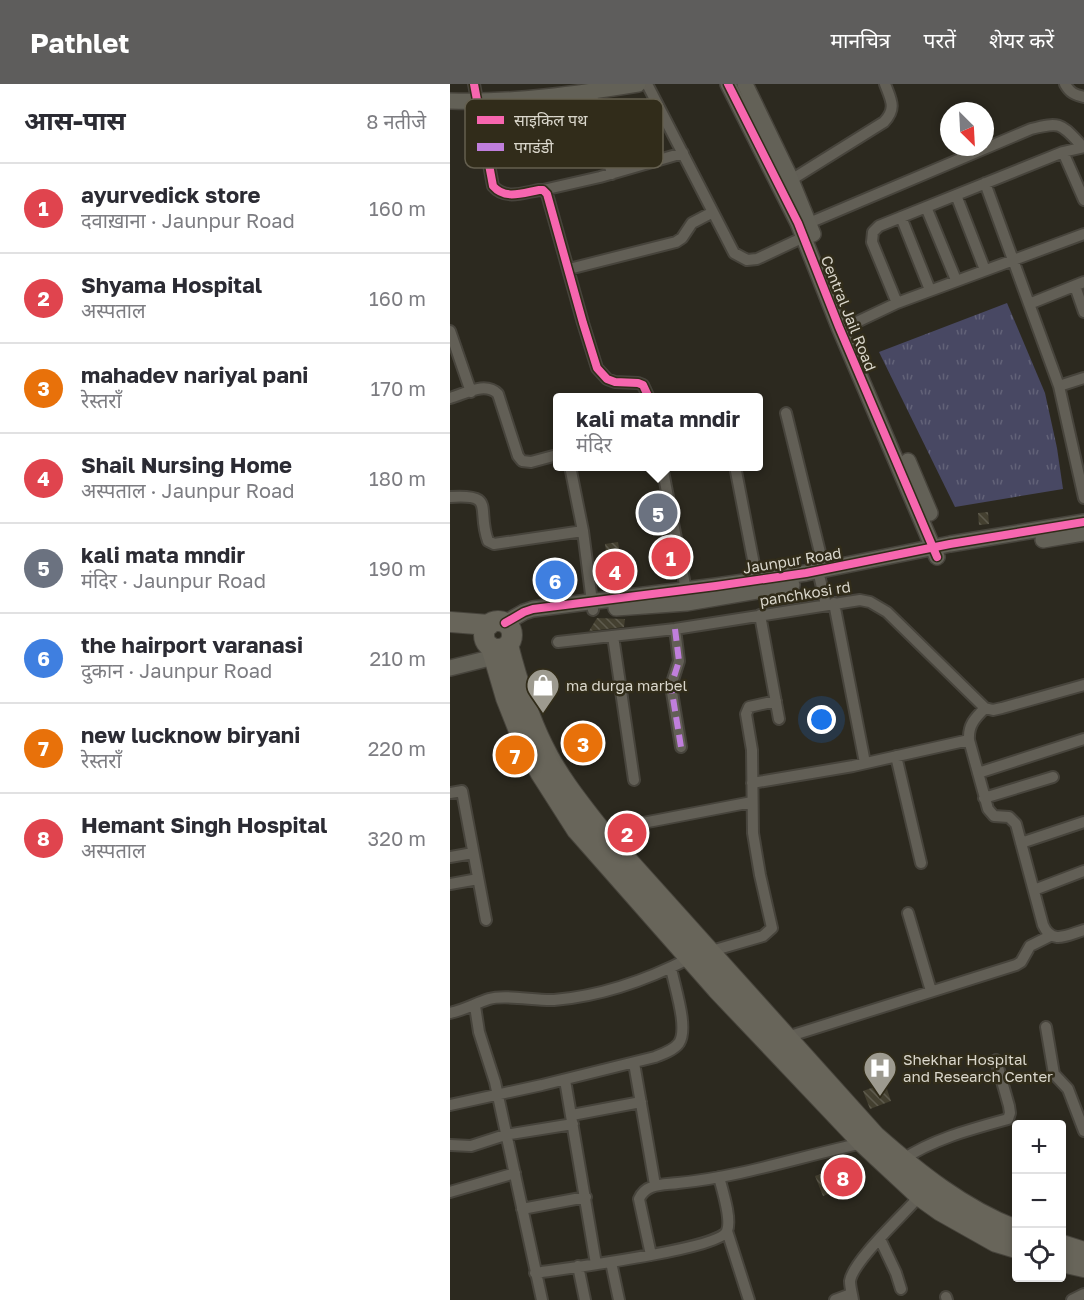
<!DOCTYPE html>
<html lang="hi">
<head>
<meta charset="utf-8">
<style>
  body { margin:0; font-family:"Golos Text","Noto Sans Devanagari",sans-serif; background:#f7f7f7; color:#2b2b33 }
  .controls { position:absolute; right:18px; bottom:18px; display:grid; overflow:hidden; border-radius:6px; box-shadow:0 3px 9px #0003 }
  .controls button { width:54px; height:54px; display:grid; place-items:center; padding:0; border:0; border-bottom:2px solid #e1e1e2; background:#fff; color:#2b2b33; font:30px sans-serif }
  .compass { position:absolute; left:490px; top:18px; width:54px; height:54px; border-radius:50%; background:#fff; box-shadow:0 3px 9px #0003; rotate:156deg }
  .you { position:absolute; left:372px; top:636px; width:21px; height:21px; margin:-15px; border:4px solid #fff; border-radius:50%; background:#1a73e8; box-shadow:0 0 0 9px #1a73e833 }
  .badge { display:grid; place-items:center; width:39px; height:39px; border-radius:50%; background:#5e5d5c; color:#fff; font-size:20px; font-weight:700 }
  .pin { position:absolute; translate:-50% -50%; border:3px solid #fff; box-shadow:0 2px 6px #0006 }
  .popup { position:absolute; left:103px; top:309px; width:210px; height:78px; box-sizing:border-box; display:grid; place-content:center; border-radius:6px; background:#fff; filter:drop-shadow(0 2px 4px #0005); font-size:20px; white-space:nowrap; color:#7c7c81 }
  .popup b { font-size:22px; color:#2b2b33 }
  .popup::after { content:''; position:absolute; left:50%; top:100%; margin-left:-12px; border:12px solid transparent; border-top-color:#fff }
  .list { margin:0; padding:0; list-style:none }
  h2 { display:flex; justify-content:space-between; align-items:center; height:78px; margin:0; padding:0 24px; font-size:26px }
  h2 small { font-size:20px; font-weight:400; color:#7c7c81 }
  .list li { display:grid; grid-template-columns:39px 1fr auto; gap:18px; align-items:center; box-sizing:border-box; height:90px; padding:0 24px; border-top:2px solid #e1e1e2 }
  .list b { display:block; font-size:22px; white-space:nowrap }
  .list p { margin:0; font-size:20px; white-space:nowrap; color:#7c7c81 }
  .list em { font-size:20px; font-style:normal; color:#7c7c81 }
  .icon { flex:none; width:33px; height:33px; fill:none; stroke:currentColor; stroke-width:2; stroke-linecap:round; stroke-linejoin:round }
  .map { position:relative; flex:none; width:634px; height:1216px; overflow:hidden }
  header { display:flex; align-items:center; gap:36px; box-sizing:border-box; height:84px; padding:0 30px; background:#5e5d5c; color:#fff }
  header strong { font-size:28px }
  nav { display:flex; gap:33px; margin-inline-start:auto; font-size:21px }
  main { display:flex }
  aside { flex:1; background:#fff }
  .map>svg:first-child { display:block }
  .park { fill:url(#park-tufts) }
  .building { fill:url(#building-back-hatch) }
  .lines { fill:none; stroke-linecap:round; stroke-linejoin:round }
  .street-casing { stroke:#47443c; stroke-width:14 }
  .secondary-casing { stroke:#47443c; stroke-width:18 }
  .highway-casing { stroke:#47443c; stroke-width:22 }
  .street { stroke:#625f56; stroke-width:10 }
  .secondary { stroke:#636157; stroke-width:15 }
  .highway { stroke:#68655a; stroke-width:20 }
  .quiet { stroke:#c07fdc; stroke-width:6; stroke-dasharray:12 6; stroke-linecap:butt }
  .cycleway-casing { stroke:#312c1a; stroke-width:11 }
  .cycleway { stroke:#f766af; stroke-width:8 }
  .labels { text-anchor:middle; dominant-baseline:central; stroke-width:5; stroke-linejoin:round; paint-order:stroke }
  .street-label { font-size:15px; fill:#dad7cc; stroke:#312c1a }
  .poi-label { font-size:15px; fill:#dad7cc; stroke:#312c1a; text-anchor:start }
  .key { fill:#312c1a; stroke:#645f4f; stroke-width:1.5 }
  .key-label { font-size:16px; fill:#dad7cc }
</style>
</head>
<body>
<header>
<strong>Pathlet</strong>
<nav><a>मानचित्र</a><a>परतें</a><a>शेयर करें</a></nav>
</header>
<main>
<aside>
<h2>आस-पास<small>8 नतीजे</small></h2>
<ul class="list">
<li><span class="badge" style="background:#e0444e">1</span><div><b>ayurvedick store</b><p>दवाख़ाना · Jaunpur Road</p></div><em>160 m</em></li>
<li><span class="badge" style="background:#e0444e">2</span><div><b>Shyama Hospital</b><p>अस्पताल</p></div><em>160 m</em></li>
<li><span class="badge" style="background:#e8710a">3</span><div><b>mahadev nariyal pani</b><p>रेस्तराँ</p></div><em>170 m</em></li>
<li><span class="badge" style="background:#e0444e">4</span><div><b>Shail Nursing Home</b><p>अस्पताल · Jaunpur Road</p></div><em>180 m</em></li>
<li><span class="badge" style="background:#6b7280">5</span><div><b>kali mata mndir</b><p>मंदिर · Jaunpur Road</p></div><em>190 m</em></li>
<li><span class="badge" style="background:#3f7fe0">6</span><div><b>the hairport varanasi</b><p>दुकान · Jaunpur Road</p></div><em>210 m</em></li>
<li><span class="badge" style="background:#e8710a">7</span><div><b>new lucknow biryani</b><p>रेस्तराँ</p></div><em>220 m</em></li>
<li><span class="badge" style="background:#e0444e">8</span><div><b>Hemant Singh Hospital</b><p>अस्पताल</p></div><em>320 m</em></li>
</ul>
</aside>
<div class="map">
<svg width="634" height="1216" viewBox="0 0 634 1216">
  <defs>
    <pattern id="park-tufts" width="24" height="20" patternUnits="userSpaceOnUse" patternTransform="scale(1.5)"><rect width="24" height="20" fill="#484863"/><path d="M3 7l-1-3M5 7V3M7 7l1-3M15 17l-1-3M17 17v-4M19 17l1-3" fill="none" stroke="#626278"/></pattern>
    <pattern id="building-back-hatch" width="6" height="6" patternUnits="userSpaceOnUse" patternTransform="scale(1.5)"><rect width="6" height="6" fill="#444030"/><path d="M-1 5l2 2M0 0l6 6M5-1l2 2" fill="none" stroke="#5e5b4d"/></pattern>
  </defs>
  <rect width="100%" height="100%" fill="#2c291f"/>
  <path class="park" d="M557 219 595 309 607 364 613 405 505 423 429 268Z"/>
  <path class="building" d="M538 428 539 440 529 441 528 429Z
    M168 458 174 495 160 497 155 460Z
    M147 534 175 535 174 543 139 547Z
    M435 999 441 1017 420 1025 413 1007Z
    M402 1078 410 1098 373 1112 365 1092Z"/>
  <g class="lines">
    <defs>
      <path id="street" d="M24 0 43 102C55 116 72 109 89 106H93L97 110 133 239 147 284 157 295 165 298 188 299 193 301 199 314
        M197 0 284 169 297 176 307 175 354 153
        M615 0C620 9 625 11 634 13
        M141 8 162 90
        M613 68 634 116
        M341 96 434 38C447 24 441 16 435 0
        M535 99 609 302 634 414
        M93 106 150 93 233 69
        M506 111 535 186
        M476 123 506 196
        M451 133 480 206
        M359 139 581 45C612 37 611 40 633 63
        M119 185 226 158 232 154 242 139 263 128
        M625 202 634 228
        M447 219 422 158 423 148 429 142 613 68 634 63
        M579 220 634 198
        M390 246 447 219 634 150
        M0 247 21 308
        M609 302 634 294
        M0 314C15 310 35 297 48 310L68 372 72 377 81 378 107 371
        M336 329 374 485
        M120 382 133 447 143 526
        M212 382 236 506
        M285 382 307 496
        M0 413C47 410 26 424 38 457L44 460 133 447
        M370 495 376 521
        M384 519 415 679
        M310 531 329 635
        M225 545 229 577 221 602 231 663
        M163 552 184 696
        M108 558 225 545 410 516 420 518 437 528 535 624 543 626 552 624 634 601
        M535 624C525 634 518 641 519 656L538 725 544 732 559 733 566 740 593 841C602 861 617 851 634 846
        M446 672 471 779
        M528 689 634 655
        M302 699 403 682 519 656
        M0 709 12 707 36 836
        M534 714 603 693
        M151 747 302 718
        M571 759 634 738
        M0 773 23 769
        M0 800 28 795
        M584 806 634 787
        M458 829 481 907
        M258 868 313 852 322 844 310 791 303 749 302 666 296 630 299 623 326 617
        M25 922 29 948 45 998 92 1216
        M0 929C14 926 26 919 39 915 55 910 86 917 104 916 153 912 197 896 240 874
        M596 943 604 990 618 1005 634 1047
        M337 953 566 881 571 878 580 862 600 852
        M184 979 205 1101
        M115 996 146 1180
        M0 1021 92 1001 205 973C213 970 224 966 229 959 239 944 224 901 221 884
        M122 1031 191 1018
        M0 1061 21 1062 55 1051 123 1040
        M452 1076C483 1055 522 1045 558 1035L560 1029 559 1022 546 976
        M0 1108 65 1089
        M72 1125 136 1113
        M277 1147 299 1216
        M430 1155 446 1189 451 1205
        M201 1171 189 1115C196 1099 213 1101 228 1099 291 1093 352 1072 413 1059
        M161 1178 169 1216
        M128 1182 135 1216
        M85 1189C112 1185 270 1165 277 1147 282 1135 272 1105 269 1093
        M496 1213 497 1216
        M385 1216 401 1210
        M403 1216C402 1210 400 1203 400 1197 403 1176 458 1127 473 1108
        M622 1216 634 1210"/>
      <path id="secondary" d="M278 0 348 139 389 243 487 473
        M295 0 339 91 363 150
        M0 17C62 19 127 10 188 0
        M458 377 480 429
        M593 456 634 449
        M166 524 237 519 342 501
        M55 539 74 528 83 525 266 502 356 489 500 460 634 438
        M0 584 44 573"/>
      <path id="highway" d="M34 551a14 14 0 1 1 28 0a14 14 0 1 1-28 0Z
        M0 538 39 541
        M58 561C67 596 77 630 93 662 108 693 130 720 151 747L425 1052C467 1089 513 1126 566 1146
        M41 563 56 614 73 657 90 688 127 746 267 905 413 1059 470 1112 491 1127 546 1158 566 1164
        M612 1161 634 1168
        M612 1178 634 1183"/>
    </defs>
    <use href="#street" class="street-casing"/>
    <use href="#secondary" class="secondary-casing"/>
    <use href="#highway" class="highway-casing"/>
    <use href="#street" class="street"/>
    <use href="#secondary" class="secondary"/>
    <use href="#highway" class="highway"/>
    <path class="quiet" d="M225 545 229 577 221 602 231 663"/>
    <defs>
      <path id="cycleway" d="M24 0 43 102C55 116 72 109 89 106H93L97 110 133 239 147 284 157 295 165 298 188 299 193 301 199 314
        M278 0 348 139 389 243 487 473
        M55 539 74 528 83 525 266 502 356 489 500 460 634 438"/>
    </defs>
    <use href="#cycleway" class="cycleway-casing"/>
    <use href="#cycleway" class="cycleway"/>
  </g>
  <defs>
    <symbol id="shop-pin" viewBox="-11 -11 22 30"><path d="M0 17L-7.5 6A9.5 9.5 0 1 1 7.5 6Z" fill="#9d9a8f" stroke="#312c1a"/><path d="M-5-2.5h2.3a2.7 3.5 0 0 1 5.4 0H5L5.5 6h-11ZM-1.5-2.5h3a1.5 2.3 0 0 0-3 0Z" fill="#fff"/></symbol>
    <symbol id="hospital-pin" viewBox="-11 -11 22 30"><path d="M0 17L-7.5 6A9.5 9.5 0 1 1 7.5 6Z" fill="#9d9a8f" stroke="#312c1a"/><path d="M-5-5h3v3.5h4V-5h3V5h-3V1.5h-4V5h-3Z" fill="#fff"/></symbol>
  </defs>
  <g fill-rule="evenodd">
    <use href="#shop-pin" x="74" y="582" width="38" height="52"/>
    <use href="#hospital-pin" x="411" y="965" width="38" height="52"/>
  </g>
  <g class="labels">
    <g class="street-label">
      <text transform="translate(399 229) rotate(68)">Central Jail Road</text>
      <text transform="translate(342 476) rotate(-9)">Jaunpur Road</text>
      <text transform="translate(355 509) rotate(-9)">panchkosi rd</text>
    </g>
    <g class="poi-label">
      <text x="116" y="601">ma durga marbel</text>
      <text x="453" y="975">Shekhar Hospital<tspan x="453" dy="17">and Research Center</tspan></text>
    </g>
  </g>
  <rect x="15" y="15" width="198" height="69" rx="9" class="key"/>
  <rect x="27" y="32" width="27" height="8" fill="#f766af"/>
  <rect x="27" y="59" width="27" height="8" fill="#c07fdc"/>
  <g class="key-label">
    <text x="64" y="42">साइकिल पथ</text>
    <text x="64" y="69">पगडंडी</text>
  </g>
</svg>
<div class="controls">
<button>+</button>
<button>−</button>
<button><svg class="icon" aria-label="locate" viewBox="0 0 24 24"><circle cx="12" cy="12" r="6"/><path d="M12 2v4M12 18v4M2 12h4M18 12h4"/></svg></button>
</div>
<svg class="compass" viewBox="-18 -18 36 36"><path d="M0-13l5 13h-10z" fill="#e53935"/><path d="M0 13l5-13h-10z" fill="#7c7c81"/></svg>
<div class="you"></div>
<div class="pin badge" style="left:221px;top:473px;background:#e0444e">1</div>
<div class="pin badge" style="left:177px;top:749px;background:#e0444e">2</div>
<div class="pin badge" style="left:133px;top:659px;background:#e8710a">3</div>
<div class="pin badge" style="left:165px;top:487px;background:#e0444e">4</div>
<div class="pin badge" style="left:208px;top:429px;background:#6b7280">5</div>
<div class="popup"><b>kali mata mndir</b>मंदिर</div>
<div class="pin badge" style="left:105px;top:496px;background:#3f7fe0">6</div>
<div class="pin badge" style="left:65px;top:671px;background:#e8710a">7</div>
<div class="pin badge" style="left:393px;top:1093px;background:#e0444e">8</div>
</div>
</main>
</body>
</html>
